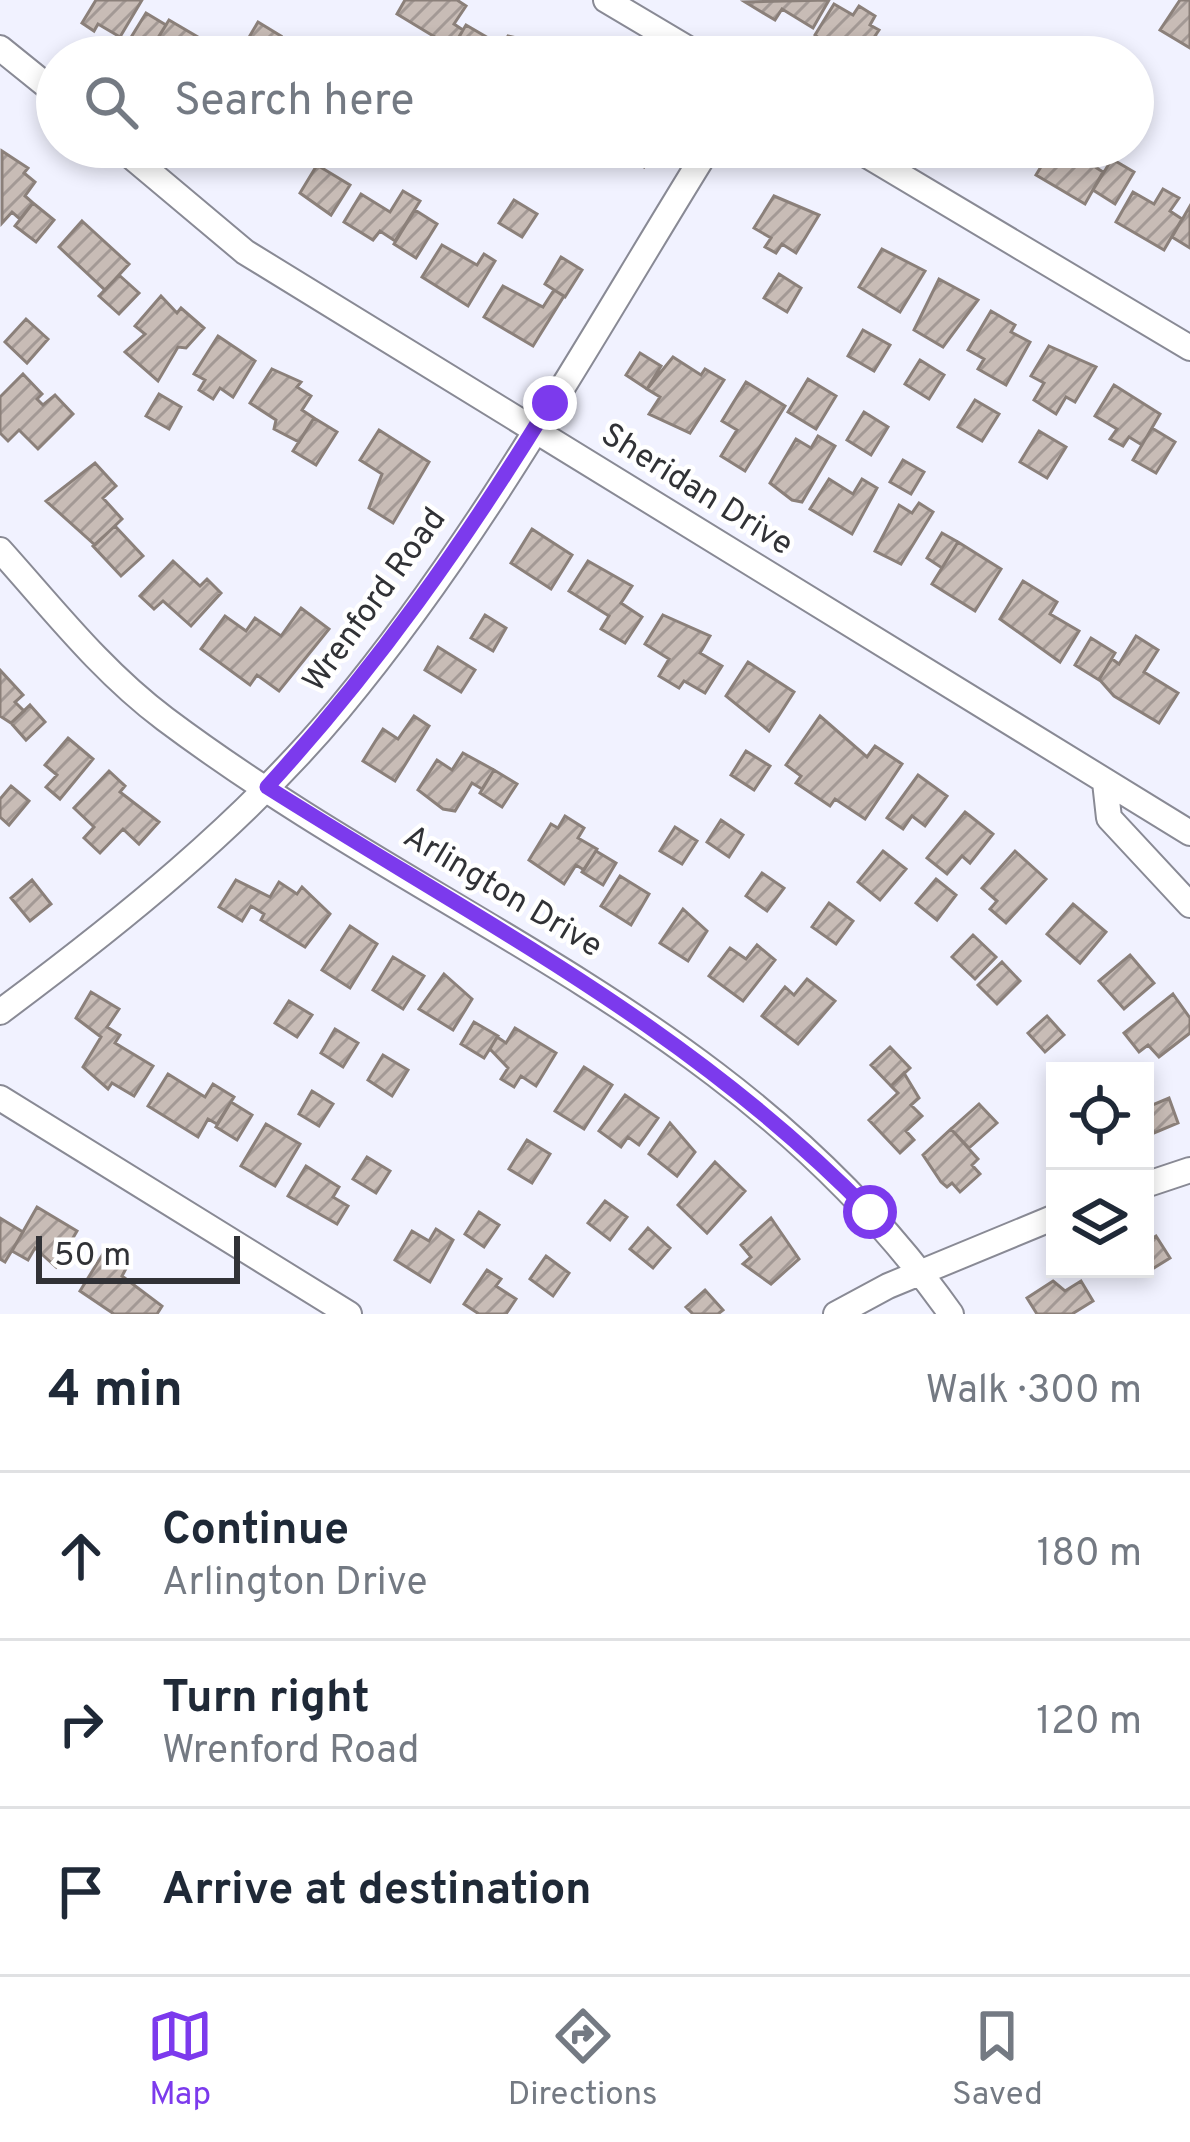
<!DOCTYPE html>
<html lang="en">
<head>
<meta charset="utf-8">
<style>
  body { margin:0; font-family:Overpass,sans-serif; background:#f6f6f7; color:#1f2937 }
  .controls { position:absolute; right:36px; bottom:36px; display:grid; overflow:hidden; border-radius:0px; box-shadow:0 6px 18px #0003 }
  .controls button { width:108px; height:108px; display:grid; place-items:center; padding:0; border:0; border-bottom:3px solid #e0e1e3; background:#fff; color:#1f2937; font:60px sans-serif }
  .scale { position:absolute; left:36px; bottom:30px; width:204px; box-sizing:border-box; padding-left:12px; border:6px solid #313236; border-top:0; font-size:33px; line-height:42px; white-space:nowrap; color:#313236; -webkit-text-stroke:9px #fff; paint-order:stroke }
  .stop { position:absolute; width:36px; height:36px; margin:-27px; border:9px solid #7c3aed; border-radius:50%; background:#fff }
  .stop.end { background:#7c3aed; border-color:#fff; box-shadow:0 3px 12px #0008 }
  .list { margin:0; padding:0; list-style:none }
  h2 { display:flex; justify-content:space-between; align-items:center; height:156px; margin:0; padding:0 48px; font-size:51px }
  h2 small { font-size:39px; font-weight:400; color:#747a83 }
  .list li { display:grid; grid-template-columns:78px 1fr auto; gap:36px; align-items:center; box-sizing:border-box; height:168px; padding:0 48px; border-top:3px solid #e0e1e3 }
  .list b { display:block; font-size:45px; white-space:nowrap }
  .list p { margin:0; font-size:39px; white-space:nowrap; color:#747a83 }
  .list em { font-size:39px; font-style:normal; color:#747a83 }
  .icon { flex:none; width:66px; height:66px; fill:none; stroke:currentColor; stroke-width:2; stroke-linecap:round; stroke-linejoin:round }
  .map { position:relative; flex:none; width:1190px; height:1314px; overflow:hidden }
  .search { position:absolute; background:#fff; box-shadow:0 6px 18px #0003; left:36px; right:36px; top:36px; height:132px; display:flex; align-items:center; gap:30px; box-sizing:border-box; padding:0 42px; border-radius:66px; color:#747a83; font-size:45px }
  .sheet { height:660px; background:#fff }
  nav { display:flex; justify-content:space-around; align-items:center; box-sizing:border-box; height:168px; border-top:3px solid #e0e1e3; background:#fff; font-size:33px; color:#747a83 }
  nav a { display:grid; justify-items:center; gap:6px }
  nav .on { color:#7c3aed }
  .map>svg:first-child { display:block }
  .building { fill:url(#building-hatch); stroke:#8b807a; stroke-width:3 }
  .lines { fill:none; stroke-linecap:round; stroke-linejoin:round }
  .street-casing { stroke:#898a95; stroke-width:28 }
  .street { stroke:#fff; stroke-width:24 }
  .route { stroke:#7c3aed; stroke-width:15 }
  .labels { text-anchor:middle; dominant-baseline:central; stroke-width:9; stroke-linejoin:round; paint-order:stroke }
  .street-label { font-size:33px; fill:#313236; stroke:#fff }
</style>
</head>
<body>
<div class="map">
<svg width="1190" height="1314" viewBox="0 0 1190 1314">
  <defs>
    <pattern id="building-hatch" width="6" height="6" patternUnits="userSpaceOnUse" patternTransform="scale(3)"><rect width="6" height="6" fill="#c8bcb6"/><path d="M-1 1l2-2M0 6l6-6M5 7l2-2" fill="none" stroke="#a39995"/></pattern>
  </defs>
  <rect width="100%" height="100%" fill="#f1f2ff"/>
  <path class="building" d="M96 0H142L120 37 98 24 94 31 82 23Z
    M405 0H457L466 6 454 24 463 30 453 48 397 14Z
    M829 0 813 28 782 9 775 20 745 2Z
    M1180 0H1190V48L1160 30Z
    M834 4 853 15 859 6 875 16 870 25 879 30 875 36 889 45 881 57H841L815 35Z
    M146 13 166 25 150 51 130 39Z
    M169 20 203 40 192 57H146Z
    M258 22 281 36 269 57 242 49Z
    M466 25 490 39 479 57 451 50Z
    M508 36 521 39 550 55 496 57Z
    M623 147H656L644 167 620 153Z
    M1053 147 1075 157 1081 147 1097 151 1089 163 1103 172 1085 204 1036 175Z
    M2 151 28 168 24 173 35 182 25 196 33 203 20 219 12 212 2 223Z
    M1112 159 1134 172 1115 204 1093 190Z
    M317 165 350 185 331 215 300 193Z
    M1163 189 1179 198 1170 211 1182 219 1164 250 1116 222 1133 192 1154 204Z
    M403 191 420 201 395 241 380 231 373 240 344 222 361 194 390 212Z
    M774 196 819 215 796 253 782 244 776 253 765 247 771 238 754 228Z
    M514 200 537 214 522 237 499 223Z
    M33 203 54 220 36 242 15 226Z
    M1190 206V248L1172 237Z
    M415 210 437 224 416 258 394 244Z
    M82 221 129 264 105 290 59 247Z
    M442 245 477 265 484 254 495 261 468 306 422 277Z
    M882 249 925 271 900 312 859 287Z
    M561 257 582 270 565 297 545 284Z
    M779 274 801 288 787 312 764 298Z
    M119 275 139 293 119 314 99 296Z
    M939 279 978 300 943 347 914 330Z
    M503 286 543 307 554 290 564 296 533 346 484 317Z
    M161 296 177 313 181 308 204 328 186 348 178 347 158 381 125 352 145 334 135 326Z
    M991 311 1015 325 1011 332 1030 342 1006 385 978 369 984 359 968 350Z
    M26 319 48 339 27 363 5 342Z
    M863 330 890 345 874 371 848 356Z
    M218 336 255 361 233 397 220 388 213 399 199 390 205 380 194 374Z
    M1049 346 1096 367 1075 402 1066 397 1056 414 1034 400 1044 383 1031 376Z
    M640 353 661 366 647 389 626 375Z
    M673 357 701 375 705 369 724 380 690 433 649 414 660 397 647 389Z
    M920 360 944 375 929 399 905 384Z
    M272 369 301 382 297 387 311 396 302 410 314 418 299 442 274 429 276 420 250 403Z
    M23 374 42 394 37 399 43 405 55 395 73 414 38 449 19 430 8 441 0 433V397Z
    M808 379 836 396 816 429 788 412Z
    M746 382 785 406 745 471 721 456 737 430 722 421Z
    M1114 385 1160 414 1142 445 1129 437 1123 446 1110 439 1117 429 1095 416Z
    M159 394 181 407 169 429 146 416Z
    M975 400 999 414 982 441 958 427Z
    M864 412 888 427 871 455 847 440Z
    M314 418 337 432 316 465 293 451Z
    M1152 428 1175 442 1156 473 1133 460Z
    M379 430 429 462 393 523 369 508 382 474 360 460Z
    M1039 431 1066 447 1047 478 1020 462Z
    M818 436 835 446 802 502 792 500 770 483 796 439 811 448Z
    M903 460 924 472 911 494 890 482Z
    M95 463 116 486 103 498 122 519 95 545 46 501Z
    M829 479 853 494 862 479 877 488 852 534 810 509Z
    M919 503 933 512 901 564 875 551 899 505 912 513Z
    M115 526 143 556 121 576 93 546Z
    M532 529 572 555 551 589 511 563Z
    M942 533 958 542 942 568 927 558Z
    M958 542 1001 569 975 611 932 584Z
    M173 561 200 586 207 579 221 593 191 626 163 601 154 609 140 596Z
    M588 561 632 586 621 603 642 617 625 643 601 629 609 616 569 591Z
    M1023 581 1057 602 1050 614 1079 631 1060 662 1000 619Z
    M301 608 329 629 279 691 257 675 250 685 201 649 225 616 246 631 255 618 281 636Z
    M485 615 506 628 493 651 471 638Z
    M663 615 710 636 700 653 722 666 705 693 684 681 679 688 659 676 669 659 645 644Z
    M1136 636 1158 650 1144 672 1178 693 1159 723 1114 696 1099 679 1112 659 1119 664Z
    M1091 638 1115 653 1099 680 1075 665Z
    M438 647 475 670 461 692 425 670Z
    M748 662 794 692 769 731 726 696Z
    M0 670 23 695 15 702 24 711 11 723 0 716Z
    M30 705 45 722 26 740 11 723Z
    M414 716 429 726 395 781 363 761 383 729 398 739Z
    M820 716 867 757 875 746 902 764 865 819 835 799 830 806 796 783 801 776 786 765Z
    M68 738 93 759 60 799 46 787 57 775 45 765Z
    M746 751 770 766 754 790 731 775Z
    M463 753 494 770 482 789 472 783 455 811 443 809 418 790 437 760 452 770Z
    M494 770 517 784 502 807 480 793Z
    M109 771 125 786 120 792 159 822 139 844 123 829 100 853 84 838 94 827 74 808Z
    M918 775 947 796 925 826 912 816 903 829 887 818Z
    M11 786 29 801 9 825 0 817V799Z
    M965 812 993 834 970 863 962 856 947 874 927 858Z
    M565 816 584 828 578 838 597 849 584 870 576 865 564 884 529 860 551 824 558 828Z
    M721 820 743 835 729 857 707 842Z
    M675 827 697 841 682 864 660 851Z
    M596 851 616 863 603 885 582 872Z
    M883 851 906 869 880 900 858 882Z
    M1015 851 1046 879 1006 923 990 909 997 901 982 888Z
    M762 873 784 888 767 911 746 896Z
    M620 876 649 894 631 925 601 906Z
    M936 879 956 895 937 920 916 903Z
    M32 880 51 904 30 921 11 898Z
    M236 880 270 897 279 882 297 894 302 887 330 914 305 947 261 920 264 914 251 906 242 921 219 907Z
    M829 903 853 921 836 944 812 927Z
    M1073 904 1106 932 1080 963 1047 934Z
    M683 909 707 931 688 961 660 943Z
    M350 926 377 944 350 988 322 970Z
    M973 935 996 957 975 979 952 957Z
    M757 945 775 960 743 1001 709 976 730 948 746 959Z
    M1130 955 1154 983 1124 1009 1099 981Z
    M393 957 424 976 403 1009 373 990Z
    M1002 962 1020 981 997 1004 978 985Z
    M444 974 472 999 453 1030 419 1009Z
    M807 979 835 1001 798 1044 762 1016 785 987 794 995Z
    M91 992 119 1009 107 1027 120 1035 115 1043 153 1066 134 1096 112 1083 108 1089 83 1067 101 1037 76 1018Z
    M1173 994 1190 1018V1033L1159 1057 1148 1045 1139 1052 1124 1033Z
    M289 1001 312 1015 297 1037 275 1023Z
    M1047 1016 1064 1035 1045 1052 1028 1033Z
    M474 1022 498 1036 484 1058 461 1044Z
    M515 1028 556 1053 536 1086 521 1076 514 1087 501 1079 508 1068 490 1049 497 1037 506 1043Z
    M335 1029 358 1043 343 1067 321 1053Z
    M890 1047 910 1068 891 1086 871 1065Z
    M383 1055 408 1070 392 1096 368 1080Z
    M584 1067 612 1085 584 1129 555 1111Z
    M904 1073 919 1098 911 1105 922 1116 906 1131 914 1140 900 1153 869 1120 898 1093 891 1086Z
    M168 1074 205 1097 213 1084 234 1097 217 1124 208 1119 198 1137 148 1106Z
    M312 1091 333 1104 319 1126 299 1114Z
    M625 1095 658 1118 639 1145 628 1137 621 1147 599 1131Z
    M1169 1098 1178 1123 1154 1133 1145 1108Z
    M231 1102 252 1115 237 1140 216 1127Z
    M979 1104 997 1123 969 1148 951 1129Z
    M670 1123 695 1152 677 1176 649 1154Z
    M266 1124 300 1144 275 1186 241 1166Z
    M951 1129 978 1159 972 1165 980 1174 960 1192 952 1183 947 1187 941 1182 923 1155Z
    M527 1140 550 1154 532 1183 509 1169Z
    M367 1157 390 1171 376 1193 353 1179Z
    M715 1162 745 1191 707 1233 678 1205Z
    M306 1166 339 1187 333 1197 348 1206 337 1224 288 1196Z
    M605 1201 627 1217 610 1240 588 1223Z
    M37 1207 77 1231 56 1267 35 1248 28 1260 12 1251Z
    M479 1212 499 1225 484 1247 465 1234Z
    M0 1218 23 1232 5 1262 0 1259Z
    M771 1218 799 1259 771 1284 743 1264 751 1257 741 1245Z
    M648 1228 670 1248 653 1268 630 1249Z
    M436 1229 453 1240 430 1282 395 1260 412 1231 429 1241Z
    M1156 1236 1170 1258 1149 1271 1145 1243Z
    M106 1249 129 1263 122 1276 162 1306 157 1314H114L80 1291Z
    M546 1256 569 1273 553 1296 530 1279Z
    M487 1270 501 1279 496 1286 516 1299 506 1314H479L464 1304Z
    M1053 1281 1065 1291 1081 1281 1093 1301 1072 1314H1037L1027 1298Z
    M705 1290 723 1310 718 1314H693L686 1307Z"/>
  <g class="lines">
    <defs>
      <path id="street" d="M606 0 702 57
        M0 48 57 94
        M120 147 245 252 1190 833
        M853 147 1190 348
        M0 550C53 609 101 671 165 719 440 925 742 1019 951 1314
        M1105 782 1109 818 1190 905
        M0 1012C121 922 242 825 339 709 482 537 591 337 709 147
        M0 1098 349 1314
        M1145 1185 1190 1170
        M836 1314 888 1286 1055 1217"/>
    </defs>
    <use href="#street" class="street-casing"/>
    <use href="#street" class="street"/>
  </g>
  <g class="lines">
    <path class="route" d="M550 403C466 540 376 668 267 787 482 923 689 1027 870 1212"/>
  </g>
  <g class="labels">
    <g class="street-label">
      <text transform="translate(696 491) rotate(32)">Sheridan Drive</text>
      <text transform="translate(376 601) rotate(-54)">Wrenford Road</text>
      <text transform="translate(502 893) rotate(31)">Arlington Drive</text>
    </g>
  </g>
</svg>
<div class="controls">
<button><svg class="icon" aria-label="locate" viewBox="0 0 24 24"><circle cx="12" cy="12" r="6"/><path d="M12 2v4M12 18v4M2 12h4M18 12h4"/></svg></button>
<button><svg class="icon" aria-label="layers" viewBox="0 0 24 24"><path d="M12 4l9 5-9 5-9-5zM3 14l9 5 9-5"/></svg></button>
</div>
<div class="scale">50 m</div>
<div class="stop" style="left:870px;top:1212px"></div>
<div class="stop end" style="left:550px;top:403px"></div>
<div class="search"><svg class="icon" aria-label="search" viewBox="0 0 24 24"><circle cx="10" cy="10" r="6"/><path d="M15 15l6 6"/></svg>Search here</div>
</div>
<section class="sheet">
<h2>4 min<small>Walk · 300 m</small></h2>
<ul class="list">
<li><svg class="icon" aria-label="ahead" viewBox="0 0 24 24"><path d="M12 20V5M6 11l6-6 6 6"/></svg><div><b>Continue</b><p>Arlington Drive</p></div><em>180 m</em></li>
<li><svg class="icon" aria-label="right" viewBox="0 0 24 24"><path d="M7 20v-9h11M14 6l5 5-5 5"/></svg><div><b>Turn right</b><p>Wrenford Road</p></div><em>120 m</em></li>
<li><svg class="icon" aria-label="arrive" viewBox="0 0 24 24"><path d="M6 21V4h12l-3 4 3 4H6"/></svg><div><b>Arrive at destination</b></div></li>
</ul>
</section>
<nav>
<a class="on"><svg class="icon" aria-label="map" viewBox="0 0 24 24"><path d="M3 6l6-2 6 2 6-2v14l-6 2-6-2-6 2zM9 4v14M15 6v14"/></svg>Map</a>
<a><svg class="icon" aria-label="directions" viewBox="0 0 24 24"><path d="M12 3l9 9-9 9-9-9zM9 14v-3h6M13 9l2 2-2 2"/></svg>Directions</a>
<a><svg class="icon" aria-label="saved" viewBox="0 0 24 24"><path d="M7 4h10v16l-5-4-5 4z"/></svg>Saved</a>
</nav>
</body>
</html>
